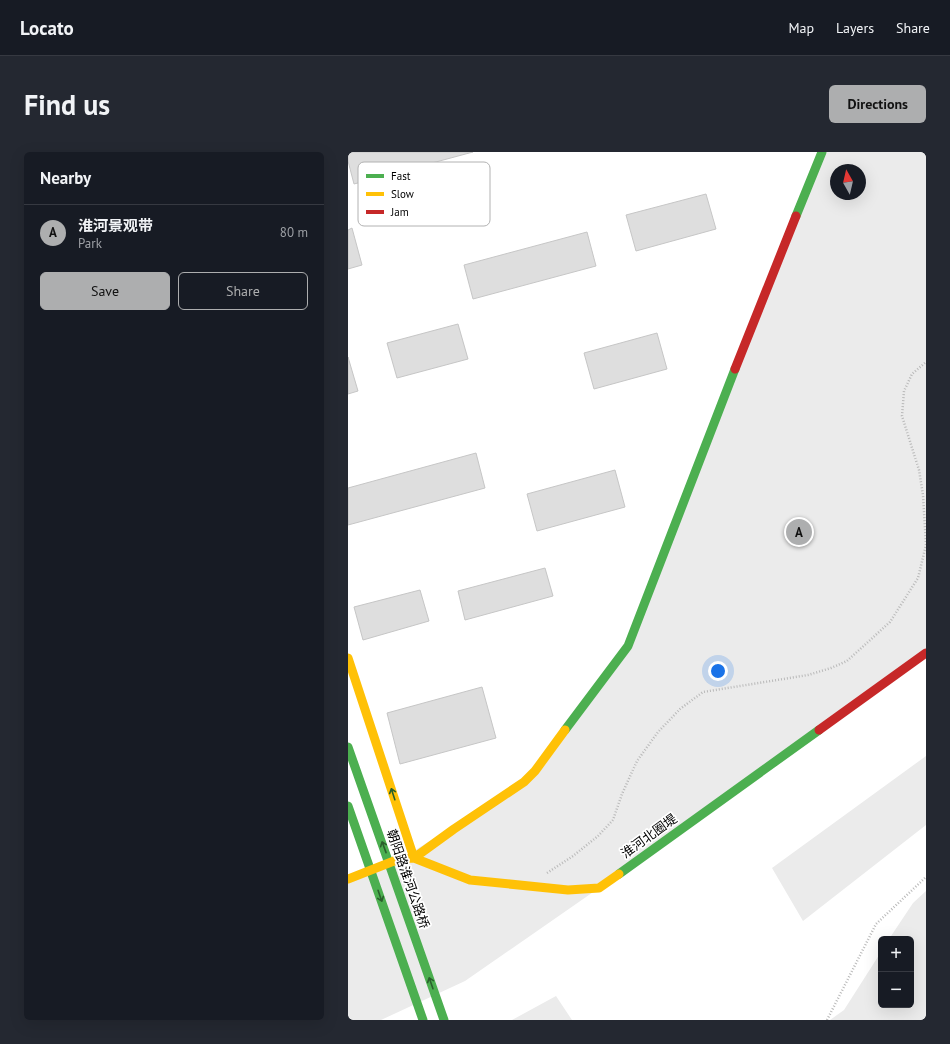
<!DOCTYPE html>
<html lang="en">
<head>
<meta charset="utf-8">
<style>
  body { margin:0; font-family:"PT Sans","Noto Sans SC",sans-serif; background:#242831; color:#f1f3f6 }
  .controls { position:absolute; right:12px; bottom:12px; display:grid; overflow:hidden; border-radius:6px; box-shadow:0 4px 16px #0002 }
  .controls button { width:36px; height:36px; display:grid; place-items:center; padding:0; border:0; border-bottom:1px solid #363941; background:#171b24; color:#f1f3f6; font:20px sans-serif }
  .compass { position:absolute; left:482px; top:12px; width:36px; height:36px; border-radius:50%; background:#171b24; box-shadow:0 4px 16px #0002; rotate:352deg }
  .you { position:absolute; left:370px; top:519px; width:14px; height:14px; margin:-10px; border:3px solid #fff; border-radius:50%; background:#1a73e8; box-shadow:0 0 0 6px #1a73e833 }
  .badge { display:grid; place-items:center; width:26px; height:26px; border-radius:50%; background:#adaeaf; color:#111; font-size:13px; font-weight:700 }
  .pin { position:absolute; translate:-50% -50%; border:2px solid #fff; box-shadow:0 1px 4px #0006 }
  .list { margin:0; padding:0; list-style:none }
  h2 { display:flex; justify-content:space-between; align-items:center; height:52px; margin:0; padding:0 16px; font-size:17px }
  h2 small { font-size:13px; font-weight:400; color:#9ea1a6 }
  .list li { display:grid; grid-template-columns:26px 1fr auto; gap:12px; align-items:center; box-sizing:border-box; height:56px; padding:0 16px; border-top:1px solid #363941 }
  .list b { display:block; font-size:15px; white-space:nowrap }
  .list p { margin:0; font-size:13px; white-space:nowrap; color:#9ea1a6 }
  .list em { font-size:13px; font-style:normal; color:#9ea1a6 }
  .actions { display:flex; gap:8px; padding:12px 16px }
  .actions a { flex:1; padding:9px 0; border:1px solid #adaeaf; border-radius:6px; text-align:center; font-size:14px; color:#adaeaf }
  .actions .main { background:#adaeaf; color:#111 }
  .map { position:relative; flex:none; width:578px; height:868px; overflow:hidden; border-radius:6px }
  header { display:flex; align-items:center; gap:24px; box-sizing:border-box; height:56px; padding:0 20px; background:#171b24; border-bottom:1px solid #363941 }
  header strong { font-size:19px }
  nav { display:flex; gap:22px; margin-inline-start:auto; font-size:14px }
  .intro { display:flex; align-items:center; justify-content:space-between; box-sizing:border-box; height:96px; padding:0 24px }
  h1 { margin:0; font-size:28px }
  .button { padding:10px 18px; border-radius:6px; background:#adaeaf; color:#111; font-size:14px; font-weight:700 }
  main { display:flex; gap:24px; padding:0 24px }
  aside { flex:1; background:#171b24; border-radius:6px; box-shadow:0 4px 16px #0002 }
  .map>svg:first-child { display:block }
  .green { fill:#ebebeb; fill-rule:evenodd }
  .building { fill:#dedede; stroke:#c6c6c6 }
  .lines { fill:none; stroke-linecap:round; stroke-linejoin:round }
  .path { stroke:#b9b9b9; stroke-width:2.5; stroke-dasharray:1 2; stroke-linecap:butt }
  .fast { stroke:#4caf50; stroke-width:9 }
  .slow { stroke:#ffc107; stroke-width:9 }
  .jam { stroke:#c62828; stroke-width:9 }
  .oneway { stroke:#2a602c }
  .labels { text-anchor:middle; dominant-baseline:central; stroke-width:3.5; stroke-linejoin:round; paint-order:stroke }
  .street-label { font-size:13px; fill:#000; stroke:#fff }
  .key { fill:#fff; stroke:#b2b2b2; stroke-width:1 }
  .key-label { font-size:11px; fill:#000 }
</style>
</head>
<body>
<header>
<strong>Locato</strong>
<nav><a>Map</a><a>Layers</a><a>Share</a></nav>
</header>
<div class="intro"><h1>Find us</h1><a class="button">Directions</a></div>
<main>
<aside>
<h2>Nearby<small></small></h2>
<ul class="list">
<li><span class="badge">A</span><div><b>淮河景观带</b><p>Park</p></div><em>80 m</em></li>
</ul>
<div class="actions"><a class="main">Save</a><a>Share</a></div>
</aside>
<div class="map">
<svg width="578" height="868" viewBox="0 0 578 868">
  <rect width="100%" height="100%" fill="#fff"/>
  <path class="green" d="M474 0H578V501L251 736 117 829 33 868H0V728L53 707 176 630 280 494ZM488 18H512V42H488Z
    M578 604V673L455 769 424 716Z
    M578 739V868H482L496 858 533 800V853H563V787H541L565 751Z
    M208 844 224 868H164Z"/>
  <path class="building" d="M0 0H125L6 32 0 9Z
    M358 42 368 77 288 99 278 63Z
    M4 76 14 113 0 117V78Z
    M239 80 248 114 125 147 116 113Z
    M110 172 120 207 49 226 39 191Z
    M309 181 319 217 246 237 236 201Z
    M0 205 10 239 0 242Z
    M128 301 137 336 0 373V336Z
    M267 318 277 355 189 379 179 342Z
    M197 416 205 444 117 468 110 439Z
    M72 438 81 469 15 488 6 455Z
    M134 535 148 586 52 612 39 561Z"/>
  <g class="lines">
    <path class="path" d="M199 721 225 704 250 684 265 668 274 642 289 609 310 580 332 557 355 540 460 523 483 516 499 509 542 470 570 426 578 393 575 343 571 318 554 264 556 239 564 222 578 210
      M479 868 528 772 578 725"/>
    <path class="fast" d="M448 64 474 0
      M217 578 280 494 387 217
      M0 595 96 868
      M0 654 75 868
      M271 722 471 578"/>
    <path class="slow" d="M0 506 66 706
      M66 706 106 677 176 630 187 619 217 578
      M0 727 51 707 66 706 122 728 220 738 251 736 271 722"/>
    <path class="jam" d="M387 217 448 64
      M471 578 578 501"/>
  </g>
  <defs><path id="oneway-shaft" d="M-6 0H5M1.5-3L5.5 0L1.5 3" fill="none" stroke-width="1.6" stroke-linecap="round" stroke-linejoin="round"/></defs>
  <g class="oneway">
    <use href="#oneway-shaft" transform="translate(45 642) rotate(-108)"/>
    <use href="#oneway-shaft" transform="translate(36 695) rotate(-110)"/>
    <use href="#oneway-shaft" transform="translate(32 744) rotate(71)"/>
    <use href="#oneway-shaft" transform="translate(83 831) rotate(-109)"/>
  </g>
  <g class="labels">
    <g class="street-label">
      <text transform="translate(301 684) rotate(-36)">淮河北圈堤</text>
      <text transform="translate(60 727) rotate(71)">朝阳路淮河公路桥</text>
    </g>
  </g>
  <rect x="10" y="10" width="132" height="64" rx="6" class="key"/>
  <rect x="18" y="22" width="18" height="4" fill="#4caf50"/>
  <rect x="18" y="40" width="18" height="4" fill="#ffc107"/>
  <rect x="18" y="58" width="18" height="4" fill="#c62828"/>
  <g class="key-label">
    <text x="43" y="28">Fast</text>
    <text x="43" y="46">Slow</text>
    <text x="43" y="64">Jam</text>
  </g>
</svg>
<div class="controls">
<button>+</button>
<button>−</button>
</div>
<svg class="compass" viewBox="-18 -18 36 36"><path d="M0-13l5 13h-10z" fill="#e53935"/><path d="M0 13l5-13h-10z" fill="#9ea1a6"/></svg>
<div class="you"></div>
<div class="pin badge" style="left:451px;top:380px">A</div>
</div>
</main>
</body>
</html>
